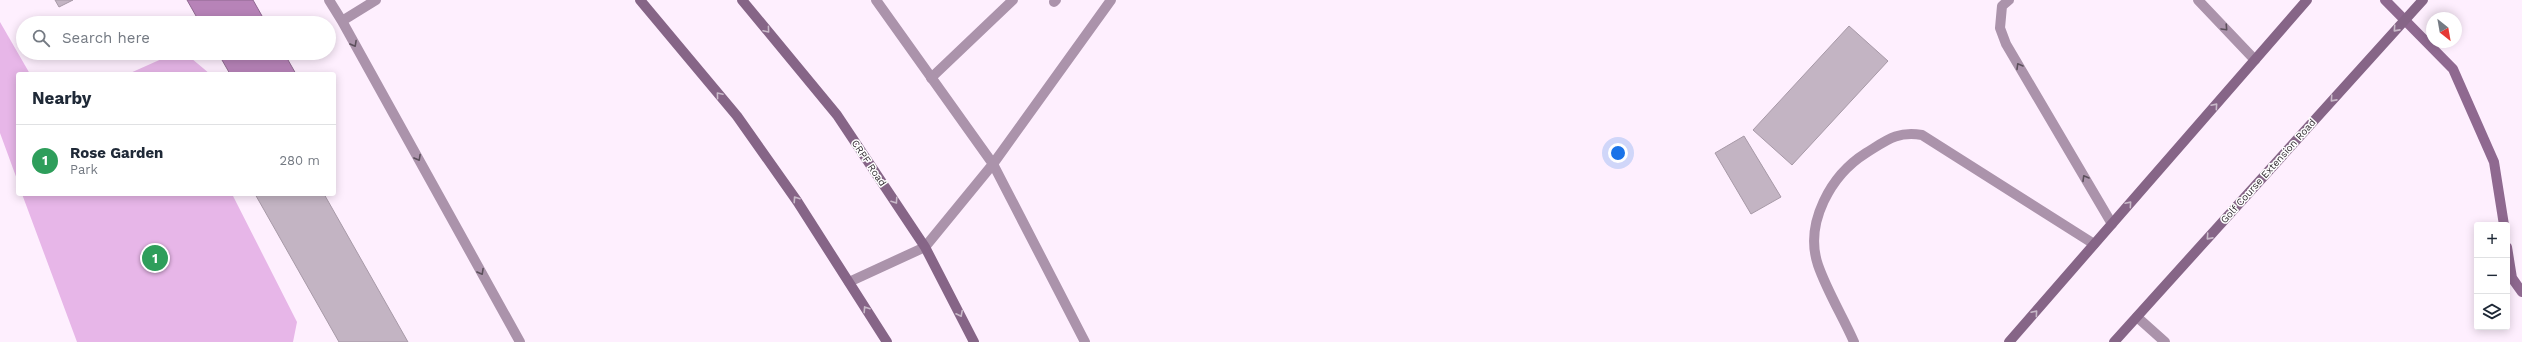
<!DOCTYPE html>
<html lang="en">
<head>
<meta charset="utf-8">
<style>
  body { margin:0; font-family:"Work Sans",sans-serif; background:#f6f6f7; color:#1f2937 }
  .controls { position:absolute; right:12px; bottom:12px; display:grid; overflow:hidden; border-radius:4px; box-shadow:0 2px 10px #0003 }
  .controls button { width:36px; height:36px; display:grid; place-items:center; padding:0; border:0; border-bottom:1px solid #e0e1e3; background:#fff; color:#1f2937; font:20px sans-serif }
  .compass { position:absolute; left:2426px; top:12px; width:36px; height:36px; border-radius:50%; background:#fff; box-shadow:0 2px 10px #0003; rotate:149deg }
  .you { position:absolute; left:1618px; top:153px; width:14px; height:14px; margin:-10px; border:3px solid #fff; border-radius:50%; background:#1a73e8; box-shadow:0 0 0 6px #1a73e833 }
  .badge { display:grid; place-items:center; width:26px; height:26px; border-radius:50%; background:#d93025; color:#fff; font-size:13px; font-weight:700 }
  .pin { position:absolute; translate:-50% -50%; border:2px solid #fff; box-shadow:0 1px 4px #0006 }
  .list { margin:0; padding:0; list-style:none }
  h2 { display:flex; justify-content:space-between; align-items:center; height:52px; margin:0; padding:0 16px; font-size:17px }
  h2 small { font-size:13px; font-weight:400; color:#747a83 }
  .list li { display:grid; grid-template-columns:26px 1fr auto; gap:12px; align-items:center; box-sizing:border-box; height:72px; padding:0 16px; border-top:1px solid #e0e1e3 }
  .list b { display:block; font-size:15px; white-space:nowrap }
  .list p { margin:0; font-size:13px; white-space:nowrap; color:#747a83 }
  .list em { font-size:13px; font-style:normal; color:#747a83 }
  .icon { flex:none; width:22px; height:22px; fill:none; stroke:currentColor; stroke-width:2; stroke-linecap:round; stroke-linejoin:round }
  .map { position:relative; flex:none; width:2522px; height:342px; overflow:hidden }
  .search { position:absolute; background:#fff; box-shadow:0 2px 10px #0003; left:16px; top:16px; width:320px; height:44px; display:flex; align-items:center; gap:10px; box-sizing:border-box; padding:0 14px; border-radius:22px; color:#747a83; font-size:15px }
  .panel { position:absolute; background:#fff; box-shadow:0 2px 10px #0003; left:16px; top:72px; width:320px; height:124px; border-radius:4px }
  .map>svg:first-child { display:block }
  .green { fill:#e7b6e8 }
  .water { fill:#b783b8; stroke:#8f6990 }
  .lines { fill:none; stroke-linecap:round; stroke-linejoin:round }
  .stream { stroke:#8f6990; stroke-width:10 }
  .building { fill:#c3b4c3; stroke:#a799a7 }
  .lane { stroke:#ab93ab; stroke-width:10 }
  .street { stroke:#ab93ab; stroke-width:10 }
  .secondary { stroke:#866587; stroke-width:10 }
  .oneway { stroke:#5c505c }
  .oneway2 { stroke:#c9bac9 }
  .labels { text-anchor:middle; dominant-baseline:central; stroke-width:3; stroke-linejoin:round; paint-order:stroke }
  .street-label { font-size:10px; fill:#312c31; stroke:#fff }
</style>
</head>
<body>
<div class="map">
<svg width="2522" height="342" viewBox="0 0 2522 342">
  <rect width="100%" height="100%" fill="#feeffe"/>
  <path class="green" d="M0 22 30 74H18V182L0 133Z
    M175 53H185L210 74H128Z
    M22 194H232L297 322 293 342H77Z"/>
  <path class="water" d="M187 0H253L266 23H200Z
    M218 53H284L296 74H230Z"/>
  <g class="lines">
    <path class="stream" d="M2385 0 2453 69 2494 162 2504 225
      M2507 247 2512 278 2522 292"/>
  </g>
  <path class="building" d="M55 0H73L59 7Z
    M1849 26 1888 61 1792 165 1753 130Z
    M1744 136 1781 197 1751 214 1715 153Z
    M255 194H324L408 342H339Z"/>
  <g class="lines">
    <path class="lane" d="M2009 0 2002 6 2000 28 2006 44 2112 224
      M2198 0 2255 60
      M1054 2 1056 0
      M931 78 1013 0
      M1854 342C1843 317 1827 291 1818 265 1804 223 1831 175 1866 153 1887 140 1897 131 1922 135L2094 244"/>
    <path class="street" d="M329 0 342 21
      M376 0 342 21 520 342
      M876 0 993 164 1085 342
      M849 282 925 247 993 164 1111 0
      M2137 317 2165 342"/>
    <path class="secondary" d="M640 0 737 116 797 201 887 342
      M742 0 837 115 925 247 974 342
      M2009 342 2307 0
      M2114 342 2423 0"/>
  </g>
  <defs><path id="oneway-chevron" d="M-2-3.5L2.5 0L-2 3.5" fill="none" stroke-width="1.6" stroke-linecap="round" stroke-linejoin="round"/></defs>
  <g class="oneway">
    <use href="#oneway-chevron" transform="translate(2225 28) rotate(47)"/>
    <use href="#oneway-chevron" transform="translate(354 44) rotate(61)"/>
    <use href="#oneway-chevron" transform="translate(2019 66) rotate(-120)"/>
    <use href="#oneway-chevron" transform="translate(418 158) rotate(61)"/>
    <use href="#oneway-chevron" transform="translate(2085 178) rotate(-120)"/>
    <use href="#oneway-chevron" transform="translate(481 272) rotate(61)"/>
  </g>
  <g class="oneway2">
    <use href="#oneway-chevron" transform="translate(2396 29) rotate(132)"/>
    <use href="#oneway-chevron" transform="translate(767 30) rotate(50)"/>
    <use href="#oneway-chevron" transform="translate(719 95) rotate(-130)"/>
    <use href="#oneway-chevron" transform="translate(2333 99) rotate(132)"/>
    <use href="#oneway-chevron" transform="translate(2215 106) rotate(-49)"/>
    <use href="#oneway-chevron" transform="translate(796 199) rotate(-124)"/>
    <use href="#oneway-chevron" transform="translate(895 201) rotate(56)"/>
    <use href="#oneway-chevron" transform="translate(2129 204) rotate(-49)"/>
    <use href="#oneway-chevron" transform="translate(2209 237) rotate(132)"/>
    <use href="#oneway-chevron" transform="translate(866 309) rotate(-123)"/>
    <use href="#oneway-chevron" transform="translate(2035 313) rotate(-49)"/>
    <use href="#oneway-chevron" transform="translate(960 314) rotate(63)"/>
  </g>
  <g class="labels">
    <g class="street-label">
      <text transform="translate(869 163) rotate(56)">CRPF Road</text>
      <text transform="translate(2268 171) rotate(-48)">Golf Course Extension Road</text>
    </g>
  </g>
</svg>
<div class="controls">
<button>+</button>
<button>−</button>
<button><svg class="icon" aria-label="layers" viewBox="0 0 24 24"><path d="M12 4l9 5-9 5-9-5zM3 14l9 5 9-5"/></svg></button>
</div>
<svg class="compass" viewBox="-18 -18 36 36"><path d="M0-13l5 13h-10z" fill="#e53935"/><path d="M0 13l5-13h-10z" fill="#747a83"/></svg>
<div class="you"></div>
<div class="pin badge" style="left:155px;top:258px;background:#2e9e5b">1</div>
<div class="search"><svg class="icon" aria-label="search" viewBox="0 0 24 24"><circle cx="10" cy="10" r="6"/><path d="M15 15l6 6"/></svg>Search here</div>
<section class="panel">
<h2>Nearby<small></small></h2>
<ul class="list">
<li><span class="badge" style="background:#2e9e5b">1</span><div><b>Rose Garden</b><p>Park</p></div><em>280 m</em></li>
</ul>
</section>
</div>
</body>
</html>
